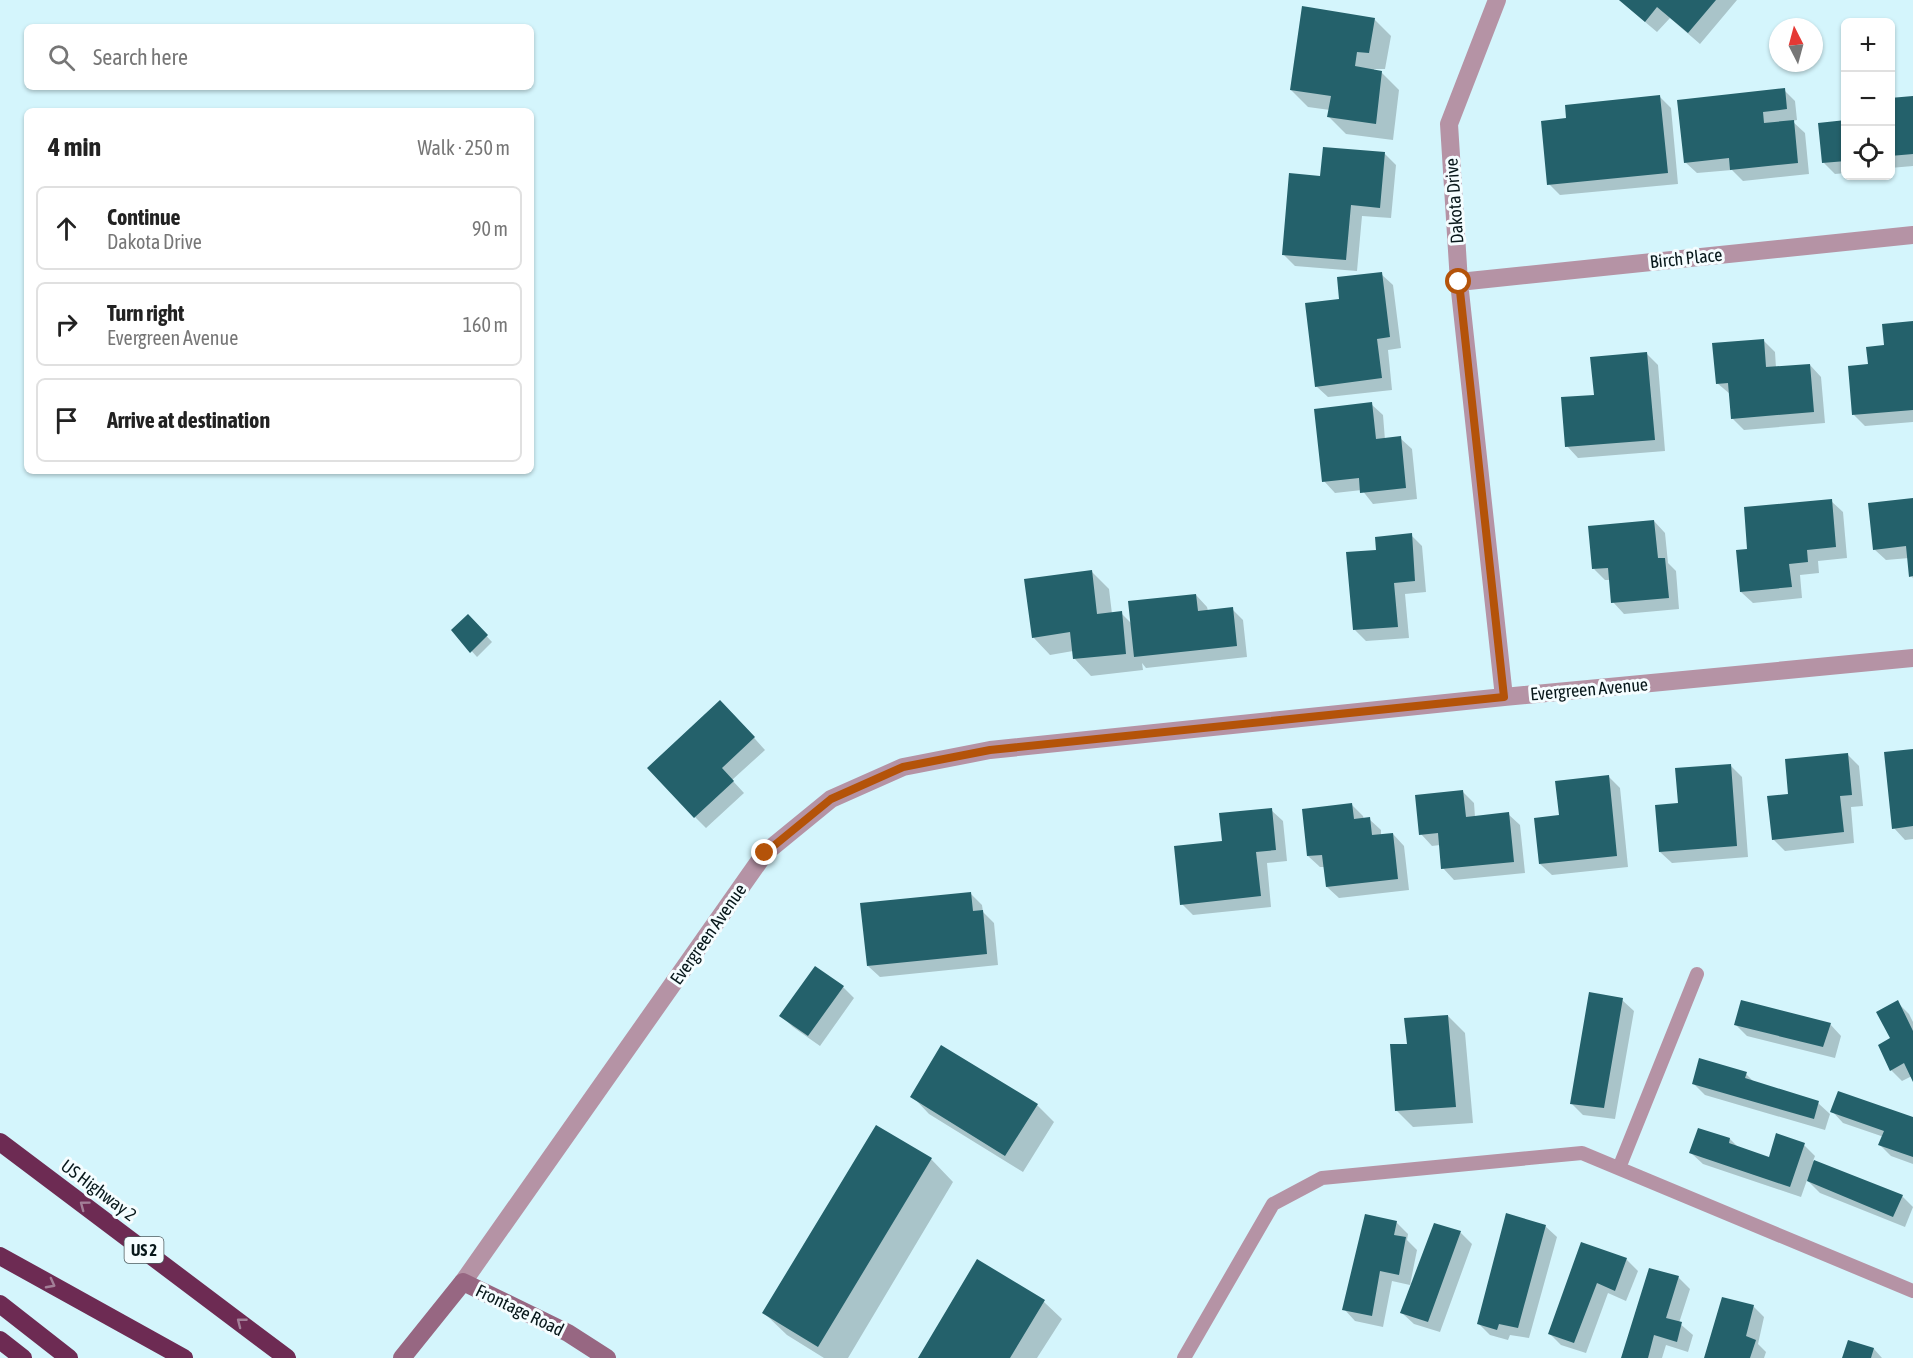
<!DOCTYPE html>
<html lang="en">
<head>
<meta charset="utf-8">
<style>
  body { margin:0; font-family:"Asap Condensed",sans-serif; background:#f6f6f6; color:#222 }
  .controls { position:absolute; right:18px; top:18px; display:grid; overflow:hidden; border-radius:9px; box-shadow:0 2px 4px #0004 }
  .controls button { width:54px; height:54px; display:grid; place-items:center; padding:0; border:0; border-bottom:2px solid #e0e0e0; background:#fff; color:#222; font:30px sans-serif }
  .compass { position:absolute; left:1769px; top:18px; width:54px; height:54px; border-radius:50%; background:#fff; box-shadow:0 2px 4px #0004; rotate:354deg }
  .stop { position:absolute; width:18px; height:18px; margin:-14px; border:4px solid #b45309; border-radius:50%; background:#fff }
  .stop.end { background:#b45309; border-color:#fff; box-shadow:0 2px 6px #0008 }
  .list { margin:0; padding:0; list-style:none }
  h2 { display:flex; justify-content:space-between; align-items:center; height:78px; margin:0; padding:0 24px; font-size:26px }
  h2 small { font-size:20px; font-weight:400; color:#767676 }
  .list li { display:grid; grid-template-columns:39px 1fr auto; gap:18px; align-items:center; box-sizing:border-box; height:84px; margin:0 12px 12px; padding:0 12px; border:2px solid #e0e0e0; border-radius:9px }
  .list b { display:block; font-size:22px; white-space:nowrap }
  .list p { margin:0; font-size:20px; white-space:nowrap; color:#767676 }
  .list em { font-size:20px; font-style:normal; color:#767676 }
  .icon { flex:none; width:33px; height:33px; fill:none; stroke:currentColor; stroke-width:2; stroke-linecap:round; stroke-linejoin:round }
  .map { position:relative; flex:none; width:1913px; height:1358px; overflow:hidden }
  .search { position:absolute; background:#fff; box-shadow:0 2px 4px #0004; left:24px; top:24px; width:510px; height:66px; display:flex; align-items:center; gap:15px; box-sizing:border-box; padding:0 21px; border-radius:9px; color:#767676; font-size:22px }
  .panel { position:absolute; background:#fff; box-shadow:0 2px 4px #0004; left:24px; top:108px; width:510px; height:366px; border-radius:9px }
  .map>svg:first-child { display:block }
  .shadow { fill:#0003 }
  .building { fill:#24616b }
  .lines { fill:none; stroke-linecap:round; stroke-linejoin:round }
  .lane { stroke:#b593a5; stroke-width:14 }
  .street { stroke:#b593a5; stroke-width:18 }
  .secondary { stroke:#976782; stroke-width:18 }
  .highway { stroke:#6d2b53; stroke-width:18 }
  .oneway { stroke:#a37f98 }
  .route { stroke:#b45309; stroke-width:8 }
  .labels { text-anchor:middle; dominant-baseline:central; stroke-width:6; stroke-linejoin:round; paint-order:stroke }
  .shield { fill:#f5fdff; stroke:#4e5c5f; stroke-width:1.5 }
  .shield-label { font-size:16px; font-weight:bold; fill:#07171a }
  .street-label { font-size:18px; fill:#07171a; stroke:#f5fdff }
</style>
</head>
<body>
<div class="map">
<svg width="1913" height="1358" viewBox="0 0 1913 1358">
  <rect width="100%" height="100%" fill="#d4f5fc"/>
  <path class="shadow" d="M1619 0H1737L1700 44 1670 18 1657 32Z
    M1374 19 1391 36 1385 69H1374V71L1381 72 1399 90 1393 140 1346 134 1329 117 1330 110 1308 107 1291 90Z
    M1784 90 1795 101 1797 120 1792 121 1805 133 1809 174 1743 181 1732 170 1697 173 1685 162Z
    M1659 96 1671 108 1678 184 1560 195 1549 184 1568 120Z
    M1913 98V166L1890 168V100Z
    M1846 122V173L1835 174 1824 163Z
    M1384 153 1396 165 1391 218 1362 216 1357 271 1295 266 1284 255 1322 177Z
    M1381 274 1393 285 1401 348 1388 350 1392 390 1328 397 1316 386 1341 300Z
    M1913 322V422L1865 426 1854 415 1870 365 1886 346Z
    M1763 340 1775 352 1776 368 1810 365 1821 377 1825 423 1744 430 1732 418 1730 394 1717 383Z
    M1646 353 1658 365 1665 451 1578 458 1567 446 1595 396Z
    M1371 404 1383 415 1385 440 1400 438 1412 449 1417 499 1373 504 1362 490 1335 493 1324 481Z
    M1913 500V578L1911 576 1909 558 1886 560 1874 549Z
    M1831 501 1843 512 1847 558 1818 561 1819 573 1800 575 1802 598 1753 603 1741 592 1749 550Z
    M1654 521 1665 533 1668 563 1676 571 1679 609 1624 614 1613 602 1610 580H1605L1594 569Z
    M1411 535 1422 546 1426 592 1405 594 1409 638 1366 641 1355 630 1378 551Z
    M1092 572 1109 589 1112 614 1121 613 1131 623 1196 595 1207 607 1208 611 1232 609 1243 620 1247 657 1146 668 1142 663 1143 670 1091 676 1074 658 1073 651 1050 655 1033 637Z
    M468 616 492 642 477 657 453 630Z
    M732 713 765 750 732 780 744 793 706 828 695 817Z
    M1913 750V839L1905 840 1894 828Z
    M1848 755 1859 766 1863 806 1851 807 1854 843 1785 851 1773 839 1790 795Z
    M1730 765 1742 777 1748 857 1672 863 1660 852Z
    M1608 776 1620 788 1628 867 1552 875 1540 864 1561 817Z
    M1463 792 1474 803 1475 817 1508 814 1520 825 1525 873 1454 880 1443 868 1440 845 1432 846 1421 834Z
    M1352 805 1363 816 1364 820 1369 819 1381 830V835L1393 834 1404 846 1409 890 1339 898 1327 887 1325 867H1320L1308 856Z
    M1271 810 1283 821 1287 861 1267 863 1271 907 1193 915 1182 904 1223 842Z
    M970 893 982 905 983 912 994 923 998 965 880 977 868 966Z
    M843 987 854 998 820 1046 793 1027 781 1016Z
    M1622 1000 1634 1011 1615 1119 1583 1115 1572 1104Z
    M1897 1002 1909 1014 1913 1022V1079L1912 1076 1902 1081 1891 1070 1892 1038Z
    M1448 1016 1465 1033 1473 1123 1413 1127 1396 1110 1409 1046Z
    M1830 1024 1841 1036 1835 1058 1747 1036 1736 1025Z
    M941 1047 1037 1105 1054 1122 1023 1172 929 1114 912 1096Z
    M1746 1074 1755 1083 1818 1103 1830 1114 1825 1130 1705 1095 1694 1084Z
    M1832 1111 1913 1119V1164L1891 1156 1880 1145 1884 1137 1843 1123Z
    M1730 1139 1739 1148 1770 1159 1804 1145 1815 1156 1813 1161 1902 1196 1913 1207 1905 1227 1820 1193 1807 1180 1801 1197 1703 1164 1691 1153Z
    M931 1159 953 1182 848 1358H824L787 1335 764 1313Z
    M1396 1222 1408 1234 1407 1240 1417 1250 1410 1285 1392 1281 1383 1327 1355 1321 1344 1309Z
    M1434 1225 1461 1233 1472 1244 1440 1332 1414 1324 1402 1313Z
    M1545 1226 1557 1237 1529 1338 1510 1335 1508 1340 1490 1335 1479 1324Z
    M1582 1244 1626 1259 1638 1271 1626 1301 1608 1293 1586 1353 1561 1345 1550 1334Z
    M978 1261 1044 1302 1062 1319 1037 1358H920Z
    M1678 1277 1690 1289 1679 1323 1693 1335 1688 1352 1666 1345 1662 1358H1623Z
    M1753 1306 1764 1317 1758 1344 1766 1352 1764 1358H1705Z
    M1849 1341 1874 1349 1882 1358H1844Z"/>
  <path class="building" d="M1619 0H1716L1688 33 1657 7 1645 22Z
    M1302 6 1375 18 1369 53 1357 52 1355 66 1382 71 1376 124 1327 117 1331 96 1290 90Z
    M1785 88 1787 109 1763 112 1764 123 1794 120 1798 163 1730 170 1729 158 1684 163 1677 100Z
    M1660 95 1668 173 1547 185 1541 121 1566 118 1565 105Z
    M1913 96V154L1890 156V98Z
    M1846 120V161L1822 163 1818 123Z
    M1323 147 1385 152 1380 208 1351 205 1346 260 1282 255 1289 173 1320 176Z
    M1382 272 1390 337 1377 339 1382 378 1315 387 1305 303 1339 299 1337 277Z
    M1913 321V410L1852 415 1848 366 1868 364 1866 347 1884 345 1882 324Z
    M1764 339 1766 367 1810 364 1814 412 1731 419 1728 383 1716 384 1712 343Z
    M1647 352 1655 440 1565 447 1561 397 1594 395 1590 357Z
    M1372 402 1376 439 1401 436 1406 488 1360 493 1359 478 1322 482 1314 409Z
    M1913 498V576L1909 577 1906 546 1873 550 1868 503Z
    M1832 499 1836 547 1807 550 1808 562 1789 564 1792 587 1740 592 1736 550 1747 549 1744 507Z
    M1654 520 1658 558H1665L1669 598 1611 603 1608 568 1592 569 1588 526Z
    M1412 533 1415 581 1394 583 1398 627 1353 630 1346 552 1376 550 1375 537Z
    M1092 570 1097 614 1122 611 1126 654 1073 659 1070 632 1032 638 1024 579Z
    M1196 594 1198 611 1233 607 1237 646 1134 657 1128 601Z
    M468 614 488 635 470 653 451 630Z
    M720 700 755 737 722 768 734 781 694 818 647 768Z
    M1913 749V826L1892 829 1884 752Z
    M1848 753 1852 795 1840 796 1844 832 1772 840 1767 796 1788 794 1785 759Z
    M1731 764 1737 846 1659 852 1655 805 1678 803 1675 768Z
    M1609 775 1617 856 1539 864 1534 818 1559 815 1555 781Z
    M1463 790 1466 817 1509 812 1514 862 1441 869 1438 833 1419 835 1415 795Z
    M1352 803 1354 819 1370 817 1372 835 1393 833 1398 879 1326 887 1322 855 1307 856 1302 809Z
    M1272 808 1276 850 1256 852 1261 896 1180 905 1174 846 1222 841 1219 813Z
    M971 892 973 911 983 910 987 954 867 966 860 903Z
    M815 966 844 986 808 1036 779 1016Z
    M1589 992 1623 998 1604 1108 1570 1104Z
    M1741 1000 1831 1023 1823 1047 1734 1025Z
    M1898 1000 1913 1031V1082L1904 1063 1890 1071 1878 1045 1890 1038 1876 1012Z
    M1448 1015 1456 1107 1395 1111 1390 1044H1407L1404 1018Z
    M941 1045 1038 1104 1005 1156 910 1097Z
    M1699 1058 1747 1072 1745 1078 1819 1101 1814 1119 1692 1084Z
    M1838 1091 1913 1117V1157L1878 1145 1884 1131 1830 1112Z
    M876 1125 932 1158 818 1347 762 1313Z
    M1698 1128 1730 1138 1729 1143 1769 1157 1776 1133 1805 1143 1790 1187 1689 1153Z
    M1814 1160 1903 1195 1893 1217 1807 1181Z
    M1506 1213 1546 1225 1518 1328 1499 1324 1497 1330 1477 1324Z
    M1365 1214 1397 1221 1394 1235 1406 1237 1399 1275 1380 1271 1372 1316 1342 1310Z
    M1434 1223 1461 1231 1428 1322 1400 1313Z
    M1581 1242 1627 1258 1615 1291 1597 1283 1574 1343 1548 1334Z
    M977 1259 1045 1300 1010 1358H918Z
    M1649 1268 1679 1276 1666 1318 1682 1322 1677 1342 1654 1335 1648 1358H1621Z
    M1722 1297 1754 1305 1746 1336 1756 1340 1750 1358H1704Z
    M1848 1340 1874 1348 1871 1358H1842Z"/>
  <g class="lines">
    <path class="lane" d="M1619 1168 1697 974
      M1184 1358 1273 1204 1322 1178 1582 1153 1913 1291"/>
    <path class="street" d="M1497 0 1449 124 1459 282 1504 697
      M1459 282 1913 235
      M463 1282 765 853 831 799 903 767 990 750 1504 697 1913 658"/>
    <path class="secondary" d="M402 1358 463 1282 568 1333 607 1358"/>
    <path class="highway" d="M0 1142 287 1358
      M0 1256 184 1358
      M0 1304 69 1358
      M0 1340 23 1358"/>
  </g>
  <defs><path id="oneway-chevron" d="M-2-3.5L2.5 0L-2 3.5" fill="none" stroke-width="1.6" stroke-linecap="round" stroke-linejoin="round" transform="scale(1.5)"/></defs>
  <g class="oneway">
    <use href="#oneway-chevron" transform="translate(84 1205) rotate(-143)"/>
    <use href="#oneway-chevron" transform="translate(51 1284) rotate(28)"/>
    <use href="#oneway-chevron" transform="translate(241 1322) rotate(-142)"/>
  </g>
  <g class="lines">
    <path class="route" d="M765 853 831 799 903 767 990 750 1504 697 1459 282"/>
  </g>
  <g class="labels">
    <rect class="shield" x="124.5" y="1237" width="39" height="26" rx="4.5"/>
    <g class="shield-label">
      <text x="144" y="1250">US 2</text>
    </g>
    <g class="street-label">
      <text transform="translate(1454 201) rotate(-94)">Dakota Drive</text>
      <text transform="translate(1686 258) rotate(-6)">Birch Place</text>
      <text transform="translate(1589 689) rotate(-5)">Evergreen Avenue</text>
      <text transform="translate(708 934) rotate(-55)">Evergreen Avenue</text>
      <text transform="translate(99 1190) rotate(37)">US Highway 2</text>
      <text transform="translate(520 1310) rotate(26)">Frontage Road</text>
    </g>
  </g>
</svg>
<div class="controls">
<button>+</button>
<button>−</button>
<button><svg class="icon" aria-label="locate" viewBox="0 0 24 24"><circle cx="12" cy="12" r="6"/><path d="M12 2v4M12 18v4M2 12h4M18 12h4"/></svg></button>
</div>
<svg class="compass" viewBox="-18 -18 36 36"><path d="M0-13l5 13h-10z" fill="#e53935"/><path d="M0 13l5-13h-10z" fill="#767676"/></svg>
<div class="stop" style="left:1459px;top:282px"></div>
<div class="stop end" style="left:765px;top:853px"></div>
<div class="search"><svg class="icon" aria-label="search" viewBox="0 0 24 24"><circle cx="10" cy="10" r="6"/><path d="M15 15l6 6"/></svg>Search here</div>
<section class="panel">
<h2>4 min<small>Walk · 250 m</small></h2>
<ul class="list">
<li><svg class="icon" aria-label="ahead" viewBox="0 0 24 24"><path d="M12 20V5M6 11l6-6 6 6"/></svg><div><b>Continue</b><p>Dakota Drive</p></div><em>90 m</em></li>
<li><svg class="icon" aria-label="right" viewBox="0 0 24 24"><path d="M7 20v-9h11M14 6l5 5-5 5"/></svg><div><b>Turn right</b><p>Evergreen Avenue</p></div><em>160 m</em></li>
<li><svg class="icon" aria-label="arrive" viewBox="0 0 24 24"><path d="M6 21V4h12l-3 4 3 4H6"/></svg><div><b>Arrive at destination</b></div></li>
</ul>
</section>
</div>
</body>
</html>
